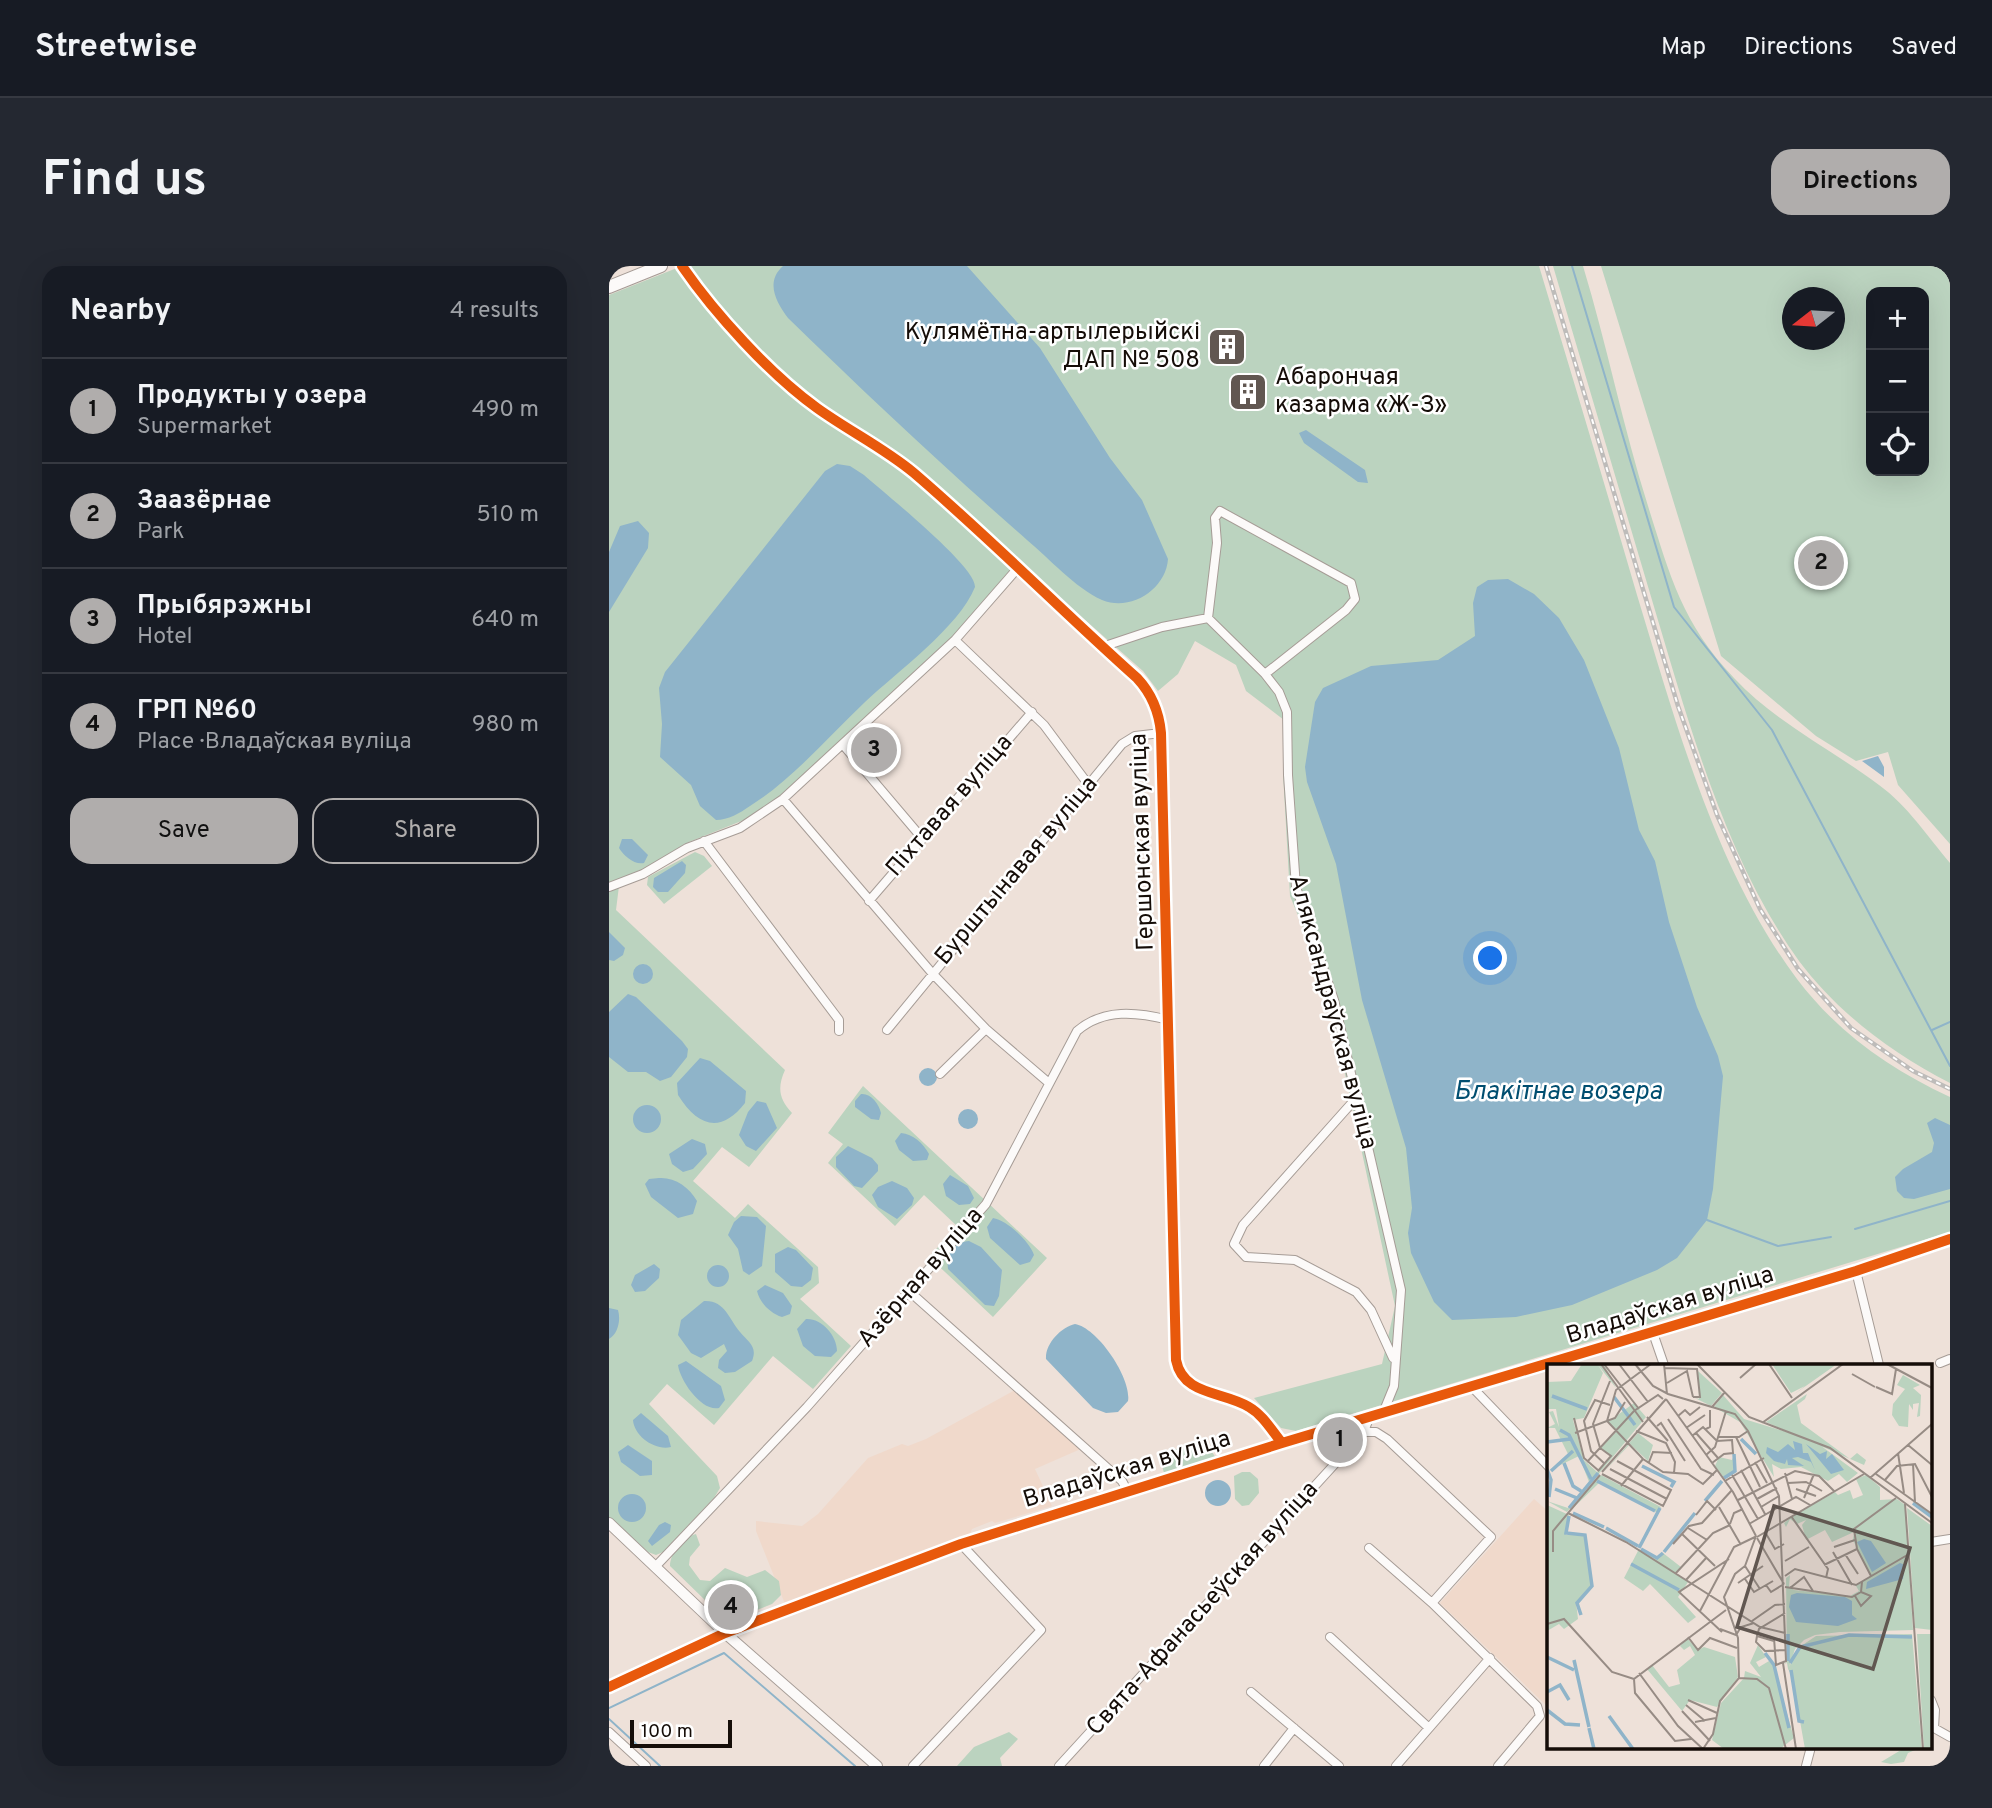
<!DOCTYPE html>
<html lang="en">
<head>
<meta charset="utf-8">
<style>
  body { margin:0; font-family:Overpass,sans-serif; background:#242831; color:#f1f3f6 }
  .controls { position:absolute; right:21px; top:21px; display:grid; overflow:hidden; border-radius:14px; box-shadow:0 7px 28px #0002 }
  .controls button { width:63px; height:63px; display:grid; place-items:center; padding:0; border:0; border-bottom:2px solid #363941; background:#171b24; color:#f1f3f6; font:35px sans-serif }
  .compass { position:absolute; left:1173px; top:21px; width:63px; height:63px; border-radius:50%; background:#171b24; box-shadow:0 7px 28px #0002; rotate:253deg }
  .scale { position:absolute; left:21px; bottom:18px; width:102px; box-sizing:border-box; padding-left:7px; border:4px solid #150d08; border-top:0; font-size:19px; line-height:24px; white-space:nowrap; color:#150d08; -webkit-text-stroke:5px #fff; paint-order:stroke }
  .you { position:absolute; left:882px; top:693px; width:24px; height:24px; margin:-18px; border:5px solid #fff; border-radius:50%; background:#1a73e8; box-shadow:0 0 0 10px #1a73e833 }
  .badge { display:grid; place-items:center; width:46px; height:46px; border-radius:50%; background:#b0adac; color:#111; font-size:23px; font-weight:700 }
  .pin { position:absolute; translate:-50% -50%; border:4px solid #fff; box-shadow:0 2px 7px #0006 }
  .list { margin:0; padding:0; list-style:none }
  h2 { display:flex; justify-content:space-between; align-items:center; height:91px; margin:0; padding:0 28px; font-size:30px }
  h2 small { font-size:23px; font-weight:400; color:#9ea1a6 }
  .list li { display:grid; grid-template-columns:46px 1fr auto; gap:21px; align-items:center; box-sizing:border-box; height:105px; padding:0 28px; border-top:2px solid #363941 }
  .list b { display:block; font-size:26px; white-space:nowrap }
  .list p { margin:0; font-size:23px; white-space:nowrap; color:#9ea1a6 }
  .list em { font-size:23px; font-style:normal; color:#9ea1a6 }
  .actions { display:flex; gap:14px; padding:21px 28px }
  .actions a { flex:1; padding:16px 0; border:2px solid #b0adac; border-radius:21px; text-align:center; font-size:24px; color:#b0adac }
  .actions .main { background:#b0adac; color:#111 }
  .icon { flex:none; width:38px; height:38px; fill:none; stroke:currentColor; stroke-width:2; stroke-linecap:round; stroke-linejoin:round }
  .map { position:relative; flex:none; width:1341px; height:1500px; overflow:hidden; border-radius:21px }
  header { display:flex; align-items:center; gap:42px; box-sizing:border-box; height:98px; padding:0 35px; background:#171b24; border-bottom:2px solid #363941 }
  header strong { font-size:33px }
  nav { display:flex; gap:38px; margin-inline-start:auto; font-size:24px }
  .intro { display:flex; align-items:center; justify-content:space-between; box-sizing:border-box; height:168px; padding:0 42px }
  h1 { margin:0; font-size:49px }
  .button { padding:18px 32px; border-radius:21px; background:#b0adac; color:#111; font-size:24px; font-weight:700 }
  main { display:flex; gap:42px; padding:0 42px }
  aside { flex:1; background:#171b24; border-radius:21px; box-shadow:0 7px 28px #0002 }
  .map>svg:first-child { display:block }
  .built { fill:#f0d9cb }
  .green { fill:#bbd3bf; fill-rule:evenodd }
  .water { fill:#8fb4c9 }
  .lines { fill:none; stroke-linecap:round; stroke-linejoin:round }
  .stream { stroke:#8fb4c9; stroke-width:2 }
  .street-casing { stroke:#a69c96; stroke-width:10 }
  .secondary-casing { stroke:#a69c96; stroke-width:12 }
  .primary-casing { stroke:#a69c96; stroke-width:14 }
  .street { stroke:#fcfaf9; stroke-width:8 }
  .secondary { stroke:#fcfaf9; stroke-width:10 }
  .primary { stroke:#fcfaf9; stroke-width:12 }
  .rail-casing { stroke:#bebcba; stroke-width:4.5 }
  .rail { stroke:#fff; stroke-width:2; stroke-dasharray:5; stroke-linecap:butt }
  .cycleway-casing { stroke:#fff; stroke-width:15 }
  .cycleway { stroke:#e8590c; stroke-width:10 }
  .labels { text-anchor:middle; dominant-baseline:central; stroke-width:5; stroke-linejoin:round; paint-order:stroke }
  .poi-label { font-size:24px; fill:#150d08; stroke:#fff; text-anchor:end }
  .street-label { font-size:24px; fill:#150d08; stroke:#fff }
  .water-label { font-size:26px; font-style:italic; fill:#004e70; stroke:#fff }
  .inset-river { fill:none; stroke:#8fb4c9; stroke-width:3.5 }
  .inset-road { fill:none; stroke:#978c85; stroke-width:2 }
  .view { fill:#615751; fill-opacity:0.15; stroke:#615751; stroke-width:3.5 }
  .inset-edge { fill:none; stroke:#150d08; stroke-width:3.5 }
</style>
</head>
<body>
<header>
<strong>Streetwise</strong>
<nav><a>Map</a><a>Directions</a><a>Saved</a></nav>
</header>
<div class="intro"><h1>Find us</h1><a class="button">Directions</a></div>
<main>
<aside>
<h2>Nearby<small>4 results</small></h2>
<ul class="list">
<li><span class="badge">1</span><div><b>Продукты у озера</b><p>Supermarket</p></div><em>490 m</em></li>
<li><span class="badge">2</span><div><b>Заазёрнае</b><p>Park</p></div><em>510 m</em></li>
<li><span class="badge">3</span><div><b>Прыбярэжны</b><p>Hotel</p></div><em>640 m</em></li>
<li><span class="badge">4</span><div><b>ГРП №60</b><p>Place · Владаўская вуліца</p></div><em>980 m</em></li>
</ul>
<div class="actions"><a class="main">Save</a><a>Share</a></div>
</aside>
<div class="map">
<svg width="1341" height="1500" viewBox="0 0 1341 1500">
  <rect width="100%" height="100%" fill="#eee1d9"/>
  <path class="built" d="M406 1124 474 1182 426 1203 443 1240 386 1257 383 1255 363 1263 361 1268 176 1338 147 1265V1255L193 1260 209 1248 259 1192 293 1178 299 1180 317 1173Z
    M925 1233 940 1246V1442L831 1337Z"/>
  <path class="green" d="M73 0H930C963 110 996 219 1028 329 1067 457 1107 605 1188 713 1229 767 1281 803 1341 831V966L687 1165 672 1162 645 1132 773 1098 786 1040 716 715 681 630 674 507 675 454 637 425 627 399 586 375 569 408 549 425 534 405 417 302 405 301 337 378 172 530 135 554 80 576 10 620 7 644 176 804C168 822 170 833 183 847L140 901 113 881 84 915 126 952 139 938 209 1001 210 1017 191 1033 242 1080 204 1123 164 1090 105 1159 58 1118 40 1138 108 1210 111 1222 105 1232 54 1286 47 1289 39 1286 0 1251V29Z
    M944 0H974C998 79 1014 161 1039 240 1061 310 1073 357 1125 412 1167 457 1222 483 1270 519 1298 539 1319 571 1341 597V817C1283 787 1230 748 1190 695 1116 593 1079 454 1043 334 1010 223 977 111 944 0Z
    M992 0H1341V578L1289 519 1279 486 1247 495 1207 470 1112 390ZM1262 26H1315V205H1262ZM1184 32H1226V74H1184Z
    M86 586 95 590 103 600 55 638 38 619 39 611Z
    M254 820 438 992 384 1051 320 991 348 960 315 929 286 960 219 897 234 878 219 867Z
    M597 1177 607 1192 555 1207 552 1196 555 1187 582 1178Z
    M633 1206H641L649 1213 650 1227 640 1239 633 1240 626 1233 625 1210Z
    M87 1268 91 1279 81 1291 80 1299 91 1314 101 1315 116 1302 138 1311 156 1304 170 1315 172 1329 163 1338 138 1348 123 1336 109 1342 99 1337 61 1300C61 1287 74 1271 87 1268Z
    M400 1466 409 1473 391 1492 393 1500H348L365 1481Z
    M1297 1481H1313L1299 1487 1295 1496 1282 1498 1272 1496Z"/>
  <path class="water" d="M174 0H358L431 82 501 192 533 234 559 293C557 323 522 346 493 334 465 321 441 293 418 274 337 203 257 128 179 52 167 36 156 16 174 0Z
    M697 164 756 204 759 217 749 216 695 177 690 167Z
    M228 198 241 200 255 209C275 227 367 300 366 321 350 361 288 406 256 436 219 471 184 513 141 540 131 547 119 554 107 554L91 540 82 519 51 491 53 458 50 422 56 406 216 205Z
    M29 255 40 267 39 282 0 346V286L11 260Z
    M899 313 925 328 950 352 975 394 1010 482 1030 564 1046 595 1060 656 1088 741 1109 790 1114 810 1104 923 1098 954 1068 992 1048 1004 963 1039 907 1051 843 1054 825 1036 802 987 799 967 803 942 797 882 753 734 727 598 698 516 696 501 706 436 714 422 762 400 829 394 866 370 864 337 868 321 879 314Z
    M1269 490 1275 501V511L1253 495Z
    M13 573H23L39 589 35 597C25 599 15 590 10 582Z
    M73 595 77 599 76 607 59 626H49L44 621 45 612Z
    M0 666 16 682 14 689 5 695 0 694Z
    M24 708a10 10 0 1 1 20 0a10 10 0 1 1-20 0Z
    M19 728 27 731 73 775 79 783 78 791 62 811 51 815 37 806H19L0 791V746Z
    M91 792 101 795 137 825 136 837C112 868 89 861 69 829L68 817Z
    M310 811a9 9 0 1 1 18 0a9 9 0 1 1-18 0Z
    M252 828C262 827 270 838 272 847L270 854 262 853 246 841V835Z
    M148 835 157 837 168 862 147 885 137 880 130 869 139 846Z
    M24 853a14 14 0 1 1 28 0a14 14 0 1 1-28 0Z
    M349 853a10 10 0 1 1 20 0a10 10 0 1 1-20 0Z
    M1326 852 1341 859V923L1305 933 1295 932 1288 925 1286 911 1294 903 1323 886 1325 877 1318 857Z
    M292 867C304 868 314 877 320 888L318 894 304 895 290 884 286 875Z
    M83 873 96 878 98 888 84 903 74 906 63 898 60 888Z
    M239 880 263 892 269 899V905L253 922 245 920 227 901V891Z
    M341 909 359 920 365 932 361 938 350 939 337 930 334 918Z
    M50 912C66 911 80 921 88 935L84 948 69 952 42 931 36 918 40 913Z
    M283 915 298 922 305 932 303 939 288 953 269 941 263 929 269 921Z
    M132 950 148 951 157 960 153 1000 140 1009 134 1005 129 983 119 969 125 956Z
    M384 952C398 954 421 976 425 989L421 996 411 999 381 972 378 961Z
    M360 975 372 981 393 1004 390 1030 385 1040 376 1039 339 1003C337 988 346 976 360 975Z
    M179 981 187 984 204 1002 202 1014 193 1021 182 1020 166 1006V988Z
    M45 998 51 1003 50 1012 36 1025 26 1026 22 1019 26 1009Z
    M98 1010a11 11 0 1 1 22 0a11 11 0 1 1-22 0Z
    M156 1019 174 1027 183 1040 181 1048 173 1051C161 1047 151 1037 148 1025Z
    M95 1035C116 1034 120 1053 131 1066 139 1076 149 1080 143 1095L126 1106 116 1107 109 1102 110 1094 118 1085 115 1078 92 1092 82 1087 69 1069 72 1054Z
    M0 1042 9 1044C12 1054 9 1068 0 1073Z
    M197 1053C212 1052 228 1069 228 1085L222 1091 206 1090 194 1080 188 1063Z
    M466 1058C489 1062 523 1113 519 1135L509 1146 497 1147 484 1142 437 1093C436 1078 452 1061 466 1058Z
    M77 1095 112 1120 116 1134 110 1142C93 1146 71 1115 69 1099Z
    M32 1147 59 1170 62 1181C46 1185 25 1170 24 1154Z
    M19 1179 43 1195V1209L31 1210 12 1196 9 1186Z
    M596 1227a13 13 0 1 1 26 0a13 13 0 1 1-26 0Z
    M9 1242a14 14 0 1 1 28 0a14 14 0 1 1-28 0Z
    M56 1256 62 1259 61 1266 43 1280 39 1275 50 1259Z"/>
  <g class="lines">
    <path class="stream" d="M963 0 1065 341 1163 464 1341 800
      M1323 764 1341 756
      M1098 954 1169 980 1222 971
      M1246 963 1341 935
      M0 1442 115 1387 246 1500
      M0 1453 51 1500"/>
    <defs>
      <path id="street" d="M73 0C106 48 161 108 208 142 240 165 275 182 305 207 382 273 453 345 528 412 543 428 550 445 552 467L567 1094C574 1130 614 1125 640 1141 654 1149 663 1165 673 1177
        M599 352 608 277 606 252 611 245 742 317 746 333 737 344 656 408
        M346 374 435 459 479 518
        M493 381 553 361 599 352 656 408 670 426 678 446 679 509 687 621 725 734 792 1024 785 1120 774 1147
        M235 480 313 572
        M174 533 323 707 377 763 440 817
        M95 575 230 754V765
        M0 621 34 608 78 582 131 562 174 533 346 374 408 303
        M260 635 423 446
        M278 764 513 478 526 470 552 467
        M331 808 377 763
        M749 830 634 959 625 978 637 991 686 994 747 1026 762 1044 784 1092
        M1247 1005 1270 1099
        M301 1026 513 1215 519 1226
        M1044 1067 1055 1099
        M1331 1097 1341 1093
        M863 1121 940 1201
        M755 1166H767L778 1173 882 1271 823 1337
        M1322 1276 1341 1273
        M760 1282 823 1337 928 1440 931 1450 889 1500
        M47 1300 198 1141 377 938 468 765C495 742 528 746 560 754
        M721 1371 820 1462
        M0 1421 116 1367 352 1278 673 1177 1247 1005 1341 973
        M642 1426 730 1500
        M1322 1434 1326 1444 1325 1462 1341 1471
        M0 1466 37 1500
        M304 1500 432 1364 352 1278
        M450 1500 755 1166 760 1152
        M655 1500 685 1462
        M787 1500 881 1392
        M1197 1500 1202 1481"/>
      <path id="secondary" d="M0 1257 116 1367 268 1500"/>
      <path id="primary" d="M0 21 52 0"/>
    </defs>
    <use href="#street" class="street-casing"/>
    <use href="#secondary" class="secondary-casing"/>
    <use href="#primary" class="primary-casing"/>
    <use href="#street" class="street"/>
    <use href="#secondary" class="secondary"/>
    <use href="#primary" class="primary"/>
    <defs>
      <path id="rail" d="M937 0 1069 440 1108 549 1151 643 1189 703 1242 762 1304 805 1341 823"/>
    </defs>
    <use href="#rail" class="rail-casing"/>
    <use href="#rail" class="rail"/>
    <defs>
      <path id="cycleway" d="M73 0C106 48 161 108 208 142 240 165 275 182 305 207 382 273 453 345 528 412 543 428 550 445 552 467L567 1094C574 1130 614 1125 640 1141 654 1149 663 1165 673 1177
        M0 1421 116 1367 352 1278 673 1177 1247 1005 1341 973"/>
    </defs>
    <use href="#cycleway" class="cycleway-casing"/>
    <use href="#cycleway" class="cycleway"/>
  </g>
  <defs>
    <symbol id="building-square" viewBox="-11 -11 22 22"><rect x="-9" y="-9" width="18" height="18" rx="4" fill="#615751" stroke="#fff"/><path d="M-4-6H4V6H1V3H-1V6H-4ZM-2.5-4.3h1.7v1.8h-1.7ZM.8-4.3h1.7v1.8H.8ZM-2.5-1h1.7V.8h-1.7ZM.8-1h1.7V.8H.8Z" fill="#fff"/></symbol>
  </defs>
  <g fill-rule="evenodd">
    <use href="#building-square" x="596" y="59" width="44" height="44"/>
    <use href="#building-square" x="617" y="104" width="44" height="44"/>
  </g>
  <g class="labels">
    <g class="poi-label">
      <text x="591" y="67">Кулямётна-артылерыйскі<tspan x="591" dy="28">ДАП № 508</tspan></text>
      <text x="666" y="112" text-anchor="start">Абарончая<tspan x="666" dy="28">казарма «Ж-З»</tspan></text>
    </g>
    <g class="street-label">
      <text transform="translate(341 540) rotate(-49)">Піхтавая вуліца</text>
      <text transform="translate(534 576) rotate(-92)">Гершонская вуліца</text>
      <text transform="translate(408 605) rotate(-50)">Бурштынавая вуліца</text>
      <text transform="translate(723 746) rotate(75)">Аляксандраўская вуліца</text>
      <text transform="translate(312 1012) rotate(-49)">Азёрная вуліца</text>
      <text transform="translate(1061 1040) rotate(-17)">Владаўская вуліца</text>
      <text transform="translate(518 1204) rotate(-17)">Владаўская вуліца</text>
      <text transform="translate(594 1343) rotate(-48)">Свята-Афанасьеўская вуліца</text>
    </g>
    <g class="water-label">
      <text x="949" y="826">Блакітнае возера</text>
    </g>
  </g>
  <g transform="translate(938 1098)">
    <rect width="385" height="385" fill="#eee1d9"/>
    <path d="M35 0H57L69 24 51 1 56 9 37 54 26 56 37 96 50 108 64 92 54 84 69 68 61 58 87 39 99 53 20 148 0 137 21 144 42 118 32 92 3 106 21 90 8 64H0L8 60 2 48 6 47 12 63 9 45H0V18L24 17ZM225 0H290L246 31 258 22 244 29ZM151 7 175 29 164 42 148 34 152 35ZM356 11 373 21 366 24 374 31 373 52 370 53 372 39 366 40V46L362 40 361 63 352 62 345 51 346 40 358 25 350 21ZM260 30 258 35 250 41 254 59 303 95 310 89 319 96 317 101 219 58ZM176 31 197 55 266 76 311 109 300 118 292 110 281 117 254 103 234 105 225 100 227 113 193 58 167 43ZM91 69 106 81 101 97 83 80 56 109ZM188 89V109L178 115 168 102 172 93 185 96ZM54 111 114 143 111 149 52 119 22 148ZM319 111 333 123V136L350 135 358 141 366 266 293 268 268 271 257 276 248 285 242 303 251 284 269 272 365 270 375 385H258L245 312 241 305 240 299 236 300 240 298 239 214 243 211 242 223 247 226 303 232 312 227 309 222 324 212 306 176 307 168 285 178 278 166 259 176 255 161 259 156 250 160 243 155 239 163 237 159 246 152 288 128 291 131 303 126 306 135 316 131 309 115ZM0 141 22 151 19 171H37L45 223 29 238 31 255 17 265 12 260 0 267ZM360 144 385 162V266L368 264ZM92 185 110 195 116 189 134 203 128 209 141 218 131 233 149 253 141 259 103 220 96 227 77 214ZM370 270H385V385H377ZM140 274 151 286 157 283 188 293 191 313 170 343 143 336 135 347 100 305 105 301 122 323 133 320 130 306 148 291 143 282 137 286 133 282ZM211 281 219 293 209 298 212 303 222 297 226 301 247 374 233 385H177L165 376 174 339 197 314 198 307 214 313 203 299Z" fill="#bbd3bf"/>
    <path d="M246 77 255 80 256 89H261L268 106 264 98 251 93 245 94 257 102 241 101 240 95 238 100 227 97 219 89 220 83 231 88 241 80 248 86ZM259 80 273 90 280 87 279 95 285 90 297 106 284 110ZM317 175 324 177 339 199 325 208 310 178ZM353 199 358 201 356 215 319 225 320 218ZM250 229 298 233 305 237V251L310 255 291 262 249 258 242 243 244 231Z" fill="#8fb4c9"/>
    <path class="inset-river" d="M5 32 40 45M67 33 88 61M13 66 22 71 44 115M194 75 209 90M0 78 23 75M17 99 26 122 34 127M95 102 127 118 124 123M0 105 4 116 2 133M4 107 26 87M177 114 188 107 187 90M50 117 108 147M8 125 30 134M158 137 175 117M366 139 385 153M22 144 51 109M26 149 57 163M22 152 19 169 38 171 45 222 30 239 34 251M59 164 91 182M92 184 113 144M94 185 110 194 116 189M117 188 148 149M84 200 132 226M218 289 227 301 242 364M0 293 27 306M27 296 42 363M241 297V270M243 299 253 283 302 271 365 273M244 306 252 357 257 358M0 328 13 321 22 336M0 346 18 360 33 361M62 352 86 385M42 364 47 385"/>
    <path class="inset-road" d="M54 0 96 58M57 0 92 45M72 0 101 38M88 0 106 22 121 30 165 43 178 28M104 0 69 26 60 57 96 95 116 108 141 110 156 120 170 106M117 0 120 30M150 0 202 53 283 84 385 159M222 0 245 34M340 0 385 24M118 4 150 5 153 33H146M305 10 328 23M193 14 209 0M120 19 140 7 146 33M329 23 345 30 349 5M119 35 186 128 209 172M165 43 188 50 201 67 232 132 239 297 229 301 227 274M131 52 138 46 143 51 153 43M100 53 121 77M27 54 37 94 52 107M121 55 154 105 167 111M215 59 296 0M110 62 114 59 138 97M139 64 158 51M159 65 163 63V46M89 67 119 79 128 98 127 109M28 69 68 54 78 38M149 69 171 94M145 72 156 63 170 77 185 76 186 89 177 90 165 99M171 73H192L201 67M189 73 213 123M361 81 385 101M351 89 357 129M159 91 168 83 179 47M40 98 87 47 111 31 116 35M102 98 106 88 125 89M208 98 220 119M58 100 44 87 37 57 48 36 63 41M366 100 368 138M63 105 120 135M194 106 218 150M51 107 64 92 53 84 46 60 63 17M55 108 119 35M238 109 245 135M55 110 116 142 124 126 70 97M329 110 385 150M185 111 211 155M323 114 385 60M338 116 350 102 368 100 385 133M178 117 217 94M241 119 259 118 275 127M74 122 96 95M249 125 269 132M257 134 267 110M210 135 230 124M191 136 248 107 272 112 287 127M358 140 376 385M172 143 194 181M214 143 232 132M21 149 79 178 213 263 238 269M149 151 160 137 169 146M244 152 281 205 279 214M183 160 187 149 196 145M202 160 249 133 263 141M141 164 160 176M218 168 228 185 237 180M135 170 168 202M210 173 317 110M210 174 237 220M126 180 142 162 155 159 185 126M287 183 308 176M6 188V167L53 111M286 188 305 221M298 190 311 210M238 197 262 183M277 201 310 185M198 202 213 225M129 209 166 169 183 161M238 212 248 205 309 221 362 190M324 212 310 185 307 165 349 134M198 215 207 228 226 217M139 216 160 193M191 219 216 202M219 221 224 228 237 220M238 223 305 233 314 228 315 218M243 224 257 213 266 227M308 232 314 242 324 232 314 228M153 247 187 183 208 173M205 257 228 241 238 240M0 260 17 255 65 308 87 315M173 265 189 271 194 263 207 259M175 268 132 228 182 195M210 272 209 278 218 287 238 286M141 273 151 286 163 274 190 284M227 277 210 272 212 265 238 249M236 299 249 385M92 309 131 362 156 385M192 314 210 315 222 324 239 385M141 336 170 349M139 341 158 357M135 347 163 377M148 358 169 354M144 375 128 377 88 329 87 315 179 246M156 385 166 370 173 337 192 314 191 274 177 233 188 210 198 202 209 172"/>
    <path class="view" d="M227 142 363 184 326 305 190 263Z"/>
    <rect width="385" height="385" class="inset-edge"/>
  </g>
</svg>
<div class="controls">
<button>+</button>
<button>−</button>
<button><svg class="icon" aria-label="locate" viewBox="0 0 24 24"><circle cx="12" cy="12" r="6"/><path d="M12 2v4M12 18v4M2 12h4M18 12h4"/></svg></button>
</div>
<svg class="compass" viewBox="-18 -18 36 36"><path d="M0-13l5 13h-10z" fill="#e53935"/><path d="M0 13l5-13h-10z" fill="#9ea1a6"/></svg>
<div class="scale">100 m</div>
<div class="you"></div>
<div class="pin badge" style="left:731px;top:1174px">1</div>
<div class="pin badge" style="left:1212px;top:297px">2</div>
<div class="pin badge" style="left:265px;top:484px">3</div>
<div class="pin badge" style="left:122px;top:1341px">4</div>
</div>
</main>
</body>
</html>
